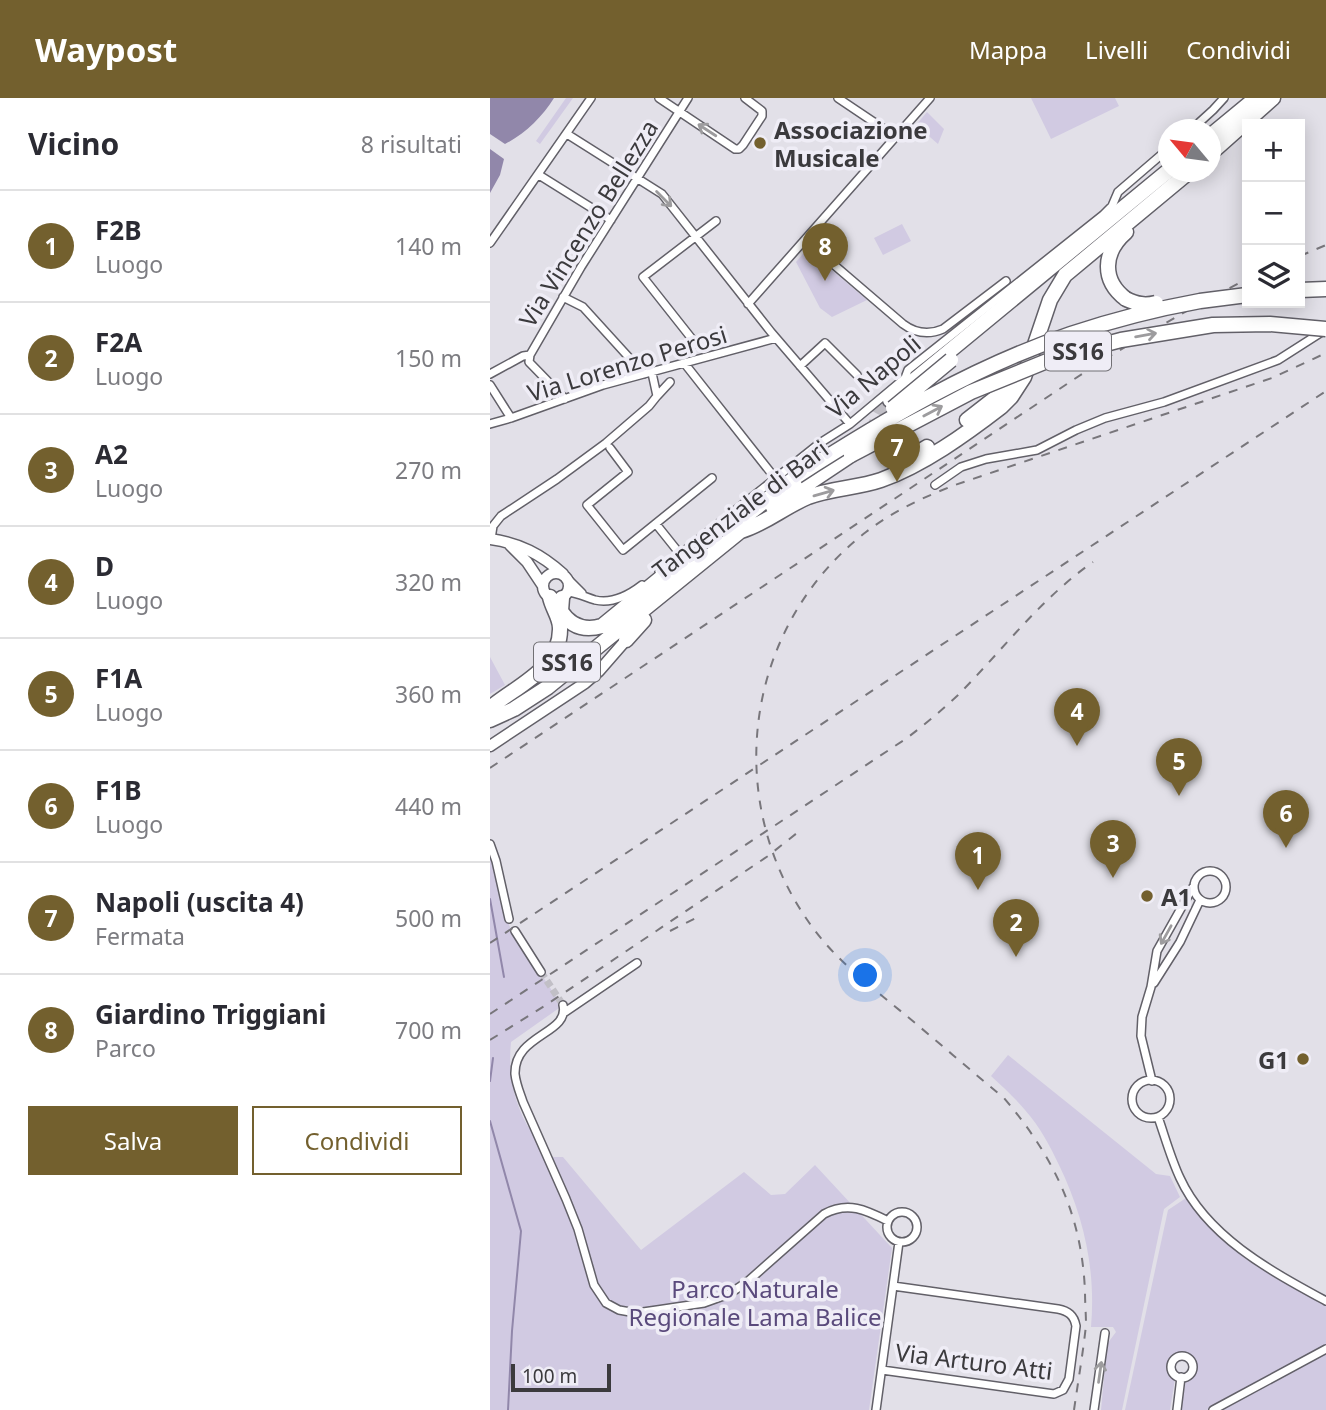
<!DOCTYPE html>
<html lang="it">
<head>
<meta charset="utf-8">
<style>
  body { margin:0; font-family:"Noto Sans",sans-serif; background:#f2f2f3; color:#2b2b33 }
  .controls { position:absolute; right:21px; top:21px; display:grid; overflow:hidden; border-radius:0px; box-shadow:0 4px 18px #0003 }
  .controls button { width:63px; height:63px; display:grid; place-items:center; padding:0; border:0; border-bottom:2px solid #e1e1e2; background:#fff; color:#2b2b33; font:35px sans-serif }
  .compass { position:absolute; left:668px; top:21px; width:63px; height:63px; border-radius:50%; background:#fff; box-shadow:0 4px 18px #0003; rotate:299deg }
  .scale { position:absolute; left:21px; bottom:18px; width:100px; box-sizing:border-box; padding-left:7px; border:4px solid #3b3a3d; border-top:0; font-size:19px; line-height:24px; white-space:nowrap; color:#3b3a3d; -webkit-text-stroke:5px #efedf6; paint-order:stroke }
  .you { position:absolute; left:376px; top:878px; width:24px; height:24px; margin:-18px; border:5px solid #fff; border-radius:50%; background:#1a73e8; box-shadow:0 0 0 10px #1a73e833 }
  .badge { display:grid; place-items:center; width:46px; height:46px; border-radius:50%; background:#73602e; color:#fff; font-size:23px; font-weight:700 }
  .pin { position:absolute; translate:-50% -58px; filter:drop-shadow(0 2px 4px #0008) }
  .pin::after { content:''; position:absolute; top:37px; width:24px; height:21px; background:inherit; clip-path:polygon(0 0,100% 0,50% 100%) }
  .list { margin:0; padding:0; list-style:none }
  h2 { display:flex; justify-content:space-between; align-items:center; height:91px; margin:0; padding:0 28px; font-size:30px }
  h2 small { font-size:23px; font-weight:400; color:#7c7c81 }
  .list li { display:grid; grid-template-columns:46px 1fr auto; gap:21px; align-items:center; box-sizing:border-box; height:112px; padding:0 28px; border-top:2px solid #e1e1e2 }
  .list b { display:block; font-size:26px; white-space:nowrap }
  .list p { margin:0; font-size:23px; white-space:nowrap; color:#7c7c81 }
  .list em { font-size:23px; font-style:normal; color:#7c7c81 }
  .actions { display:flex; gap:14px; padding:21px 28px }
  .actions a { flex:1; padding:16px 0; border:2px solid #73602e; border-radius:0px; text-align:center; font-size:24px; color:#73602e }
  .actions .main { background:#73602e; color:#fff }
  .icon { flex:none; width:38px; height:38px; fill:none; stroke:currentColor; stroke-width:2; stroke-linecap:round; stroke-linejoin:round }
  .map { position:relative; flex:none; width:836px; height:1312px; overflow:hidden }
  header { display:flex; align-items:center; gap:42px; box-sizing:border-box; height:98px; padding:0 35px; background:#73602e; color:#fff }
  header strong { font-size:33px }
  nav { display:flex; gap:38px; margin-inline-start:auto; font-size:24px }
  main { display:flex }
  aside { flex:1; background:#fff }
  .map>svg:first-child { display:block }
  .green { fill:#d1cae2 }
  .water { fill:#9187aa }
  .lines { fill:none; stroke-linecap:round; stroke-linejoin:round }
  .stream { stroke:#9187aa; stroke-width:2 }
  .street-tunnel { stroke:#c1bfc6; stroke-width:7; stroke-dasharray:7 3.5; stroke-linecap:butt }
  .highway-tunnel { stroke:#c1bfc6; stroke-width:14; stroke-dasharray:14 7; stroke-linecap:butt }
  .street-casing { stroke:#626068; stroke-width:10 }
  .secondary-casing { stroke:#626068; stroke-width:13 }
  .highway-casing { stroke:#626068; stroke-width:17 }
  .street { stroke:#fff; stroke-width:7 }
  .secondary { stroke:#fff; stroke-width:10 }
  .highway { stroke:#fff; stroke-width:14 }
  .rail { stroke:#78767b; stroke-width:2; stroke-dasharray:9 9; stroke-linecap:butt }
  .highway-bridge-casing { stroke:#626068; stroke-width:17; stroke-linecap:butt }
  .highway-bridge { stroke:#fff; stroke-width:14 }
  .oneway { stroke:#9d9c9e }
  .poi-dot { fill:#73602e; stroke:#efedf6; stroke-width:2.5 }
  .labels { text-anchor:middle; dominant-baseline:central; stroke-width:7; stroke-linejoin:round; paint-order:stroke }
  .shield { fill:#efedf6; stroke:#717074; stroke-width:2 }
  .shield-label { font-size:23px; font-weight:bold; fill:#3b3a3d }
  .poi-label { font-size:24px; font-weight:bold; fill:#3b3a3d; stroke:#efedf6; text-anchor:start }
  .street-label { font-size:24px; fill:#3b3a3d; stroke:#efedf6 }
  .park-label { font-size:24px; fill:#5a4a7c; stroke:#efedf6 }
</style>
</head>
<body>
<header>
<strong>Waypost</strong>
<nav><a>Mappa</a><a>Livelli</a><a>Condividi</a></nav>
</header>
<main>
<aside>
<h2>Vicino<small>8 risultati</small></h2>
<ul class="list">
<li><span class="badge">1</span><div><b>F2B</b><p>Luogo</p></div><em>140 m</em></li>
<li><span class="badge">2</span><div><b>F2A</b><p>Luogo</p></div><em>150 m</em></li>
<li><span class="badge">3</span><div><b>A2</b><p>Luogo</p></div><em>270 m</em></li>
<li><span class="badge">4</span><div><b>D</b><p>Luogo</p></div><em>320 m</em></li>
<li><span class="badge">5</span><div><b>F1A</b><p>Luogo</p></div><em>360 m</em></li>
<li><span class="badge">6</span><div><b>F1B</b><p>Luogo</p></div><em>440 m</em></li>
<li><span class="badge">7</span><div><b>Napoli (uscita 4)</b><p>Fermata</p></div><em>500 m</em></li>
<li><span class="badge">8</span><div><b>Giardino Triggiani</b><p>Parco</p></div><em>700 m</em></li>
</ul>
<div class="actions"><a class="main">Salva</a><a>Condividi</a></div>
</aside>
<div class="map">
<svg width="836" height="1312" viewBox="0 0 836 1312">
  <rect width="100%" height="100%" fill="#e2e0e8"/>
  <path class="green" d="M76 0H83L50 46 46 43Z
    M541 0H625L629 8 561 41Z
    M437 14 454 31 448 46 426 27Z
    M412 126 421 143 393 157 384 140Z
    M317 151 377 202 342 219 330 210 306 164Z
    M0 559 15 587 0 596Z
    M0 748 15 796 19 827 23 835 44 860 53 879 72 908 21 944C18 974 23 1001 37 1027 44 1038 54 1049 62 1059H73L151 1152 254 1074 281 1097 295 1096 325 1067 402 1150 379 1312H0Z
    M518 957 666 1076 680 1078 690 1099 674 1111 632 1312H611L617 1246 626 1234 623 1229H601C606 1172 594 1119 569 1067 560 1048 550 1029 535 1012 525 1000 513 989 501 978Z
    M696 1100 756 1161 836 1208V1248L717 1312H691L696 1282C718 1268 700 1243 679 1261L677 1273 685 1281 680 1312H635L678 1112Z
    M836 1253V1312H730Z"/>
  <path class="water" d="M0 0H64C52 19 35 36 15 46L0 36Z
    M0 51 14 61 10 77 0 95Z"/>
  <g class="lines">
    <path class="stream" d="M0 801 14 879
      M0 983 3 960
      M0 1023 31 1133 22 1233 18 1312"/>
    <path class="street-tunnel" d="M51 874 73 907"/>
    <path class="highway-tunnel" d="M386 337C383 322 390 313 400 302"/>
    <defs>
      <path id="street" d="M169 0 245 51H249L253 47 272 18V13L255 0
        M348 0 406 39
        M701 32 723 12 734 0
        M77 36 172 96 281 234 360 326
        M49 77 121 122
        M315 142 413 226C425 235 439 237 453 231L516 183
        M0 145 101 0
        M73 199 93 209 154 276
        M258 206 440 0
        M206 246 153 179 226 123
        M195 266 285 380
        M310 268 335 245 367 277
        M162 275 167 298
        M0 276 33 258 40 257
        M0 287 21 320
        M75 301 39 264 40 257 91 169 198 0
        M0 326 21 320 113 287 286 240
        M120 350 138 374 97 407 133 452 222 380
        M445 387 471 369 496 361 547 352 586 332 615 320 674 304 788 262 835 232
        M166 426 190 456
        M1 441 3 428 11 418 67 381 116 345 159 308 167 298 180 284
        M169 473 330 345 360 326 415 280 418 272 613 117 622 108 628 94 678 51
        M79 482 92 495
        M78 494C88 495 95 499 105 502 122 506 139 497 152 487
        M0 746 6 763 19 821
        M704 789a16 16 0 1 1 32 0a16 16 0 1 1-32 0Z
        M25 833 51 874
        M664 885 690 844 710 802
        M73 907C80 936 24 936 25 976 26 986 30 995 33 1004L76 1101 88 1131 104 1187 116 1205 129 1212 146 1215 167 1212 214 1205 239 1196 257 1184 334 1116C358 1103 376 1112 398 1123
        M75 914 147 865
        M642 1001a19 19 0 1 1 38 0a19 19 0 1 1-38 0Z
        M662 983 651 938 652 919 661 889 667 853 703 789
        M668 1019C675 1039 681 1061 690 1080 717 1139 781 1173 836 1203
        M397 1129a15 15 0 1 1 30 0a15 15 0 1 1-30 0Z
        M681 1269a11 11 0 1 1 22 0a11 11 0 1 1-22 0Z
        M392 1272 564 1296 573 1292 579 1281 586 1228C584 1217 578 1213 568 1211L403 1188
        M386 1312 409 1144
        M604 1312 615 1235
        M687 1312 691 1279
        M723 1312 836 1251"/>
      <path id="secondary" d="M0 441C29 445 51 456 73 476
        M20 447 37 464 53 488
        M53 488a13 13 0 1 1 26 0a13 13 0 1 1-26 0Z
        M0 648 95 585 109 573 136 542"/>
      <path id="highway" d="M720 38 766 0
        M720 56 783 0
        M810 192 836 191
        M636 201C611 182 613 154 636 134
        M400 302 678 73
        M477 322 522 287
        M394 351C409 361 422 359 437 349
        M283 409 361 357
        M243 428 307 378
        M251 433C275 426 294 409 318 399 342 390 368 390 391 382 433 367 476 336 511 309L521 299 534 279 560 202 575 177 699 74
        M72 500 71 513C81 529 95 533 112 528L178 474 195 466
        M136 542 154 522
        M0 610C26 588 71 571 70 530 70 519 62 510 60 499
        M0 622 24 611 58 589 258 427"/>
    </defs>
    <use href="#street" class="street-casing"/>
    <use href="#secondary" class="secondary-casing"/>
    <use href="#highway" class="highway-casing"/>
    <use href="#street" class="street"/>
    <use href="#secondary" class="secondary"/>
    <use href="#highway" class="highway"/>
    <path class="rail" d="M810 158 836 147
      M0 670 613 262 705 208 757 181
      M180 833 208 819
      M0 845 836 293
      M0 916 417 640C434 627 451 613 467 598 512 553 550 501 603 464
      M0 942 56 907 278 758 312 731
      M584 1312C588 1284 593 1255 596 1227 596 1216 595 1205 595 1194 592 1117 564 1059 514 1000 480 972 447 943 413 915 379 887 343 860 318 823 231 698 256 527 376 434 403 413 434 399 465 387L782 280 836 255"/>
    <defs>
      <path id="highway-bridge" d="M636 201C647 206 654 208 666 205
        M403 310 461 262
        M361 357 481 294 562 261 593 252 631 242 723 227 780 226 836 231
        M307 378C394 322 483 269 581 236 623 222 666 211 710 203 725 201 741 199 757 197"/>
    </defs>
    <use href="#highway-bridge" class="highway-bridge-casing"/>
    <use href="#highway-bridge" class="highway-bridge"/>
  </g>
  <defs><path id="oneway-shaft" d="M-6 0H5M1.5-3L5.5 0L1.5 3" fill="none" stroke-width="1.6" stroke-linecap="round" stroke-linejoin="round" transform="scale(1.75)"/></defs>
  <g class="oneway">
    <use href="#oneway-shaft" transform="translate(217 32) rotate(-147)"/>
    <use href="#oneway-shaft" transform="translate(174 101) rotate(45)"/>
    <use href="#oneway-shaft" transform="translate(656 237) rotate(-10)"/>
    <use href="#oneway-shaft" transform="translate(443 313) rotate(-28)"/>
    <use href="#oneway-shaft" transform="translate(334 395) rotate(-16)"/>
    <use href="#oneway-shaft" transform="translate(676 837) rotate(119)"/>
    <use href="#oneway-shaft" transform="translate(610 1274) rotate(-82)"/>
  </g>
  <g class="poi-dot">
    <circle cx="270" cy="45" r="7"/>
    <circle cx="657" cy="798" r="7"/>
    <circle cx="813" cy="961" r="7"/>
  </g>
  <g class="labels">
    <g class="shield">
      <rect x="555" y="233.5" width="66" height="39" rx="5"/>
      <rect x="44" y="544.5" width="66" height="39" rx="5"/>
    </g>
    <g class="shield-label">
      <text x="588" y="253">SS16</text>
      <text x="77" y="564">SS16</text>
    </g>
    <g class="poi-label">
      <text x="284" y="31">Associazione<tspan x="284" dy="28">Musicale</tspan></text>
      <text x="671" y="798">A1</text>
      <text x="799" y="961" text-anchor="end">G1</text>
    </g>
    <g class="street-label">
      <text transform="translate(98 125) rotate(-58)">Via Vincenzo Bellezza</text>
      <text transform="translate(137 265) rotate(-17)">Via Lorenzo Perosi</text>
      <text transform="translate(383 278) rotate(-40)">Via Napoli</text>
      <text transform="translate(250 411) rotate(-37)">Tangenziale di Bari</text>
      <text transform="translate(484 1263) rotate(7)">Via Arturo Atti</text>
    </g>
    <g class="park-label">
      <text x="265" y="1190">Parco Naturale<tspan x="265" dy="28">Regionale Lama Balice</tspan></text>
    </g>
  </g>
</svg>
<div class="controls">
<button>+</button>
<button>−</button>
<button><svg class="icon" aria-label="layers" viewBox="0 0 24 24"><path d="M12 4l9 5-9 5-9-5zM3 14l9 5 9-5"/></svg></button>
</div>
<svg class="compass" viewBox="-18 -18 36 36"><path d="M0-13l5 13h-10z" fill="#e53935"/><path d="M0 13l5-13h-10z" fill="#7c7c81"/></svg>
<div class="scale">100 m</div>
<div class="you"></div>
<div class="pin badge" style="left:488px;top:792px">1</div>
<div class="pin badge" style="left:526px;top:859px">2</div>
<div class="pin badge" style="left:623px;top:780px">3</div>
<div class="pin badge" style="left:587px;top:648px">4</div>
<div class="pin badge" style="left:689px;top:698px">5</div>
<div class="pin badge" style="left:796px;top:750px">6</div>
<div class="pin badge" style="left:407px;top:384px">7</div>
<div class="pin badge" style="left:335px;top:183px">8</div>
</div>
</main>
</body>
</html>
